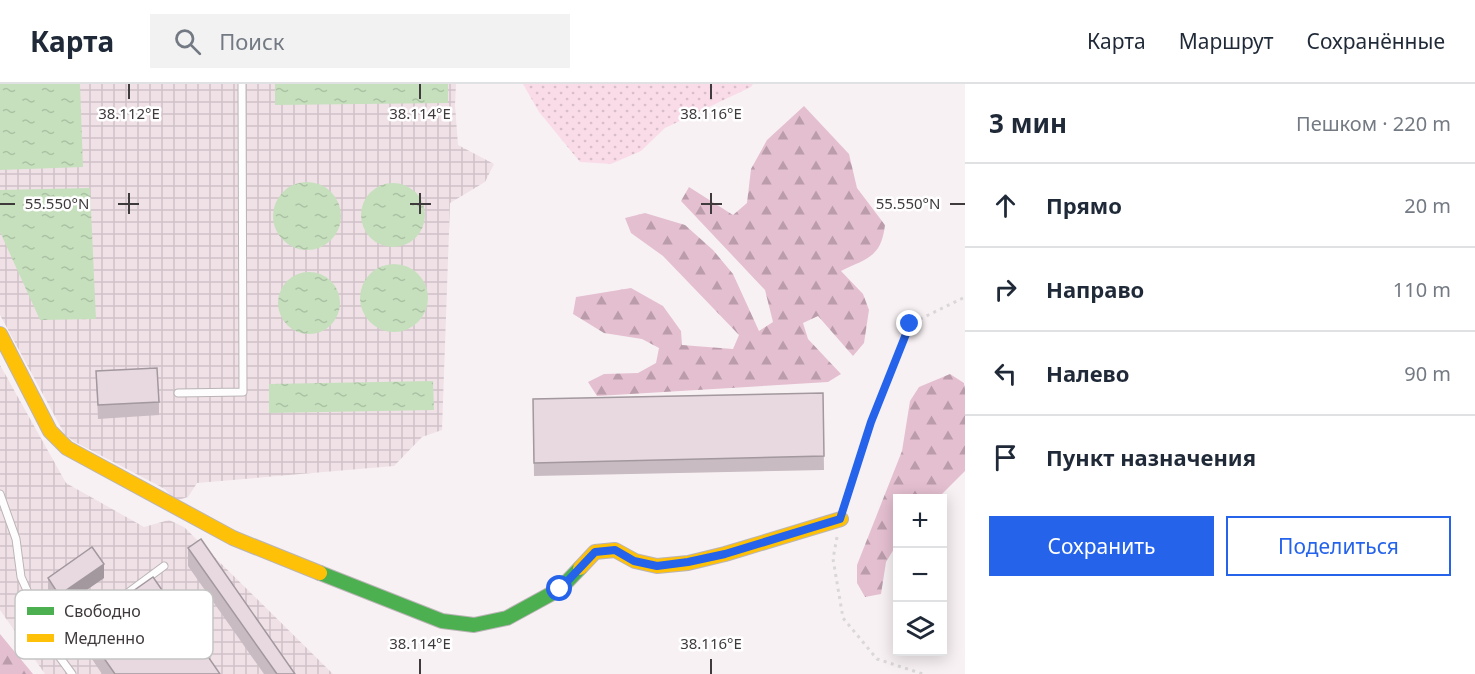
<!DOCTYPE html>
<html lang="ru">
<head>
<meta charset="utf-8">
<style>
  body { margin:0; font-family:"Noto Sans",sans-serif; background:#f2f2f3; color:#1f2937 }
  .controls { position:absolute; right:18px; bottom:18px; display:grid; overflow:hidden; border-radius:0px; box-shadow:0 3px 15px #0003 }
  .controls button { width:54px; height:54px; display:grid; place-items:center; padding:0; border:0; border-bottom:2px solid #e0e1e3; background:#fff; color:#1f2937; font:30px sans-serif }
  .stop { position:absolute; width:18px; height:18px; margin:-14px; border:4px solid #2563eb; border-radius:50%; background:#fff }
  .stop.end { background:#2563eb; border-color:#fff; box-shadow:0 2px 6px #0008 }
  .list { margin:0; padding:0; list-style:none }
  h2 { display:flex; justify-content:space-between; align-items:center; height:78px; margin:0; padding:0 24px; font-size:26px }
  h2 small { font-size:20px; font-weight:400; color:#747a83 }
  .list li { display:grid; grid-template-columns:39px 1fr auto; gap:18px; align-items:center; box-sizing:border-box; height:84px; padding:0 24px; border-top:2px solid #e0e1e3 }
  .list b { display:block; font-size:22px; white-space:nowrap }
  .list em { font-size:20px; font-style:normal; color:#747a83 }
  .actions { display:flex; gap:12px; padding:18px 24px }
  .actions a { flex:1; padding:14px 0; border:2px solid #2563eb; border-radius:0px; text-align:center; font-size:21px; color:#2563eb }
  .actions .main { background:#2563eb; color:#fff }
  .icon { flex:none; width:33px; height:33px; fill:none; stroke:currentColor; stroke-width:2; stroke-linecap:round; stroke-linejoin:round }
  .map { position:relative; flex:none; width:965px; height:590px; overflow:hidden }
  header { display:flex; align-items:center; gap:36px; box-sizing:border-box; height:84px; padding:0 30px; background:#fff; border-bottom:2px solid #e0e1e3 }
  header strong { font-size:28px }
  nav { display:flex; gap:33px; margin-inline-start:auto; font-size:21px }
  .search { width:420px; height:54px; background:#f2f2f3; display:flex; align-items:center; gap:15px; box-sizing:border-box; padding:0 21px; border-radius:0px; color:#747a83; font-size:22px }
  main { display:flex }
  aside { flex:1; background:#fff }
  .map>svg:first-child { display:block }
  .industrial { fill:url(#industrial-grid) }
  .grass { fill:url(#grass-dots) }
  .forest { fill:url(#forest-firs) }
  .water { fill:url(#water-ripples) }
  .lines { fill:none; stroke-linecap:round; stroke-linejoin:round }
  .lane-casing { stroke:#bab4b6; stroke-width:9 }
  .fast-casing { stroke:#bab4b6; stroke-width:16 }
  .slow-casing { stroke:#bab4b6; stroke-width:16 }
  .path { stroke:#d9d7d8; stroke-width:3; stroke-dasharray:3 4.5; stroke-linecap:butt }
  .lane { stroke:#fefdfd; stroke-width:7 }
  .fast { stroke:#4caf50; stroke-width:14 }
  .slow { stroke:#ffc107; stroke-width:14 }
  .wall { fill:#c8bbc1 }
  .shaded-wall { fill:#a2989d }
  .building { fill:#e8d9e0; stroke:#a2989d; stroke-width:1.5 }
  .route { stroke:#2563eb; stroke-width:8 }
  .ticks { fill:none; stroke:#3f3a3c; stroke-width:2 }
  .key { fill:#fff; stroke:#c5c4c4; stroke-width:1.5 }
  .key-label { font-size:16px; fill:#3f3a3c }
  .ticks-label { font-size:15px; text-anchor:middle; fill:#3f3a3c; stroke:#fff; stroke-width:5; stroke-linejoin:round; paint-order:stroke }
</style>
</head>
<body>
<header>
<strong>Карта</strong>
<div class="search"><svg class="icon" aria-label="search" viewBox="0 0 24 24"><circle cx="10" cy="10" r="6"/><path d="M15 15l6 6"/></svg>Поиск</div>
<nav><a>Карта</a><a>Маршрут</a><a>Сохранённые</a></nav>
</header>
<main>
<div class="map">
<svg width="965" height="590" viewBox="0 0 965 590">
  <defs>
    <pattern id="industrial-grid" width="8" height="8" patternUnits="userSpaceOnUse" patternTransform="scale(1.5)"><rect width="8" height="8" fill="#f0e1e7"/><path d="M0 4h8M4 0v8" fill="none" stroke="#cfc2c7"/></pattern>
    <pattern id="grass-dots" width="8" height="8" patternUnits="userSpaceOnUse" patternTransform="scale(1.5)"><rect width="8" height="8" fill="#fadce8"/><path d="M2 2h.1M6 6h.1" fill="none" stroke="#d7bec8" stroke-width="1.8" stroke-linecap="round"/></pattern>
    <pattern id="forest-firs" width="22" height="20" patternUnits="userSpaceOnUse" patternTransform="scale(1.5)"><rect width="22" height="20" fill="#e4bfd0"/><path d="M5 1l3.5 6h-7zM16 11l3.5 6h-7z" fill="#ba9caa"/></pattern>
    <pattern id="water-ripples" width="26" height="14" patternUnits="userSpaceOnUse" patternTransform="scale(1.5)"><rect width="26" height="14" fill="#c6e0bd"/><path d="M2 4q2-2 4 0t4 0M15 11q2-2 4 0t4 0" fill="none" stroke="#abc1a3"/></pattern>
  </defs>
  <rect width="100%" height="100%" fill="#f8f1f4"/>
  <path class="industrial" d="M0 0H456L455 21 458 61 494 80 485 98 450 119 442 346 422 353 394 382 197 399 188 413 175 417 165 405 75 358 65 351 0 231Z
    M0 281 66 399 144 443 169 436 184 443 333 590H45L0 526Z"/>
  <path class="grass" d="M523 0H753L751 3 665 44 641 67 611 80 580 78 539 28Z"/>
  <path class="forest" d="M804 22 849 70 857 104 885 141C881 174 867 174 841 187L863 210 869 226 864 259 853 272 818 232 803 239 808 255 841 290 828 298 597 312 588 298 604 290 638 289 656 279 659 264 642 255 604 249 573 230 576 213 631 204 663 222 681 247 682 261 733 265 739 251 663 172 631 149 625 134 645 129 685 141 713 166 733 190 759 247 773 238 765 206 681 117 689 103 733 131 747 119 751 85 767 56Z
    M950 290 964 299 965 305V387L938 414H898L897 460 886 478 881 510 865 513 857 499V481L902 367 910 317 919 303Z
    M0 550 33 590H0Z"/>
  <path class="water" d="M0 0H80L83 83 0 86Z
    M275 0H448V19L275 21Z
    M273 132a34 34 0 1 1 68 0a34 34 0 1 1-68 0Z
    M361 131a32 32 0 1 1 64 0a32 32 0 1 1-64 0Z
    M90 104 96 235 40 236 0 148V106Z
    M360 214a34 34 0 1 1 68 0a34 34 0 1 1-68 0Z
    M278 219a31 31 0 1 1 62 0a31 31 0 1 1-62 0Z
    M433 297 434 326 269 329V300Z"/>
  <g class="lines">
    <defs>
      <path id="lane" d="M178 309 243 308 242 0
        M0 410 16 455 21 493 53 564 72 590
        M53 564 164 482"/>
      <path id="fast" d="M320 489 442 537 474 541 507 534 560 505 580 484"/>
      <path id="slow" d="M0 250 50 347 67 364 233 454 320 489
        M580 484 595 468 615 466 635 477 657 482 688 479 725 470 841 435"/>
    </defs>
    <use href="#lane" class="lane-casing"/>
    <use href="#fast" class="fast-casing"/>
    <use href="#slow" class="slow-casing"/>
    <path class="path" d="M845 420 871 338 910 240 965 213
      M837 453 833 475 843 534 877 575 923 590"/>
    <use href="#lane" class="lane"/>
    <use href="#fast" class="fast"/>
    <use href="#slow" class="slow"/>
  </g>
  <path class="wall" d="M96 287 159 318V331L98 335Z
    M823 309 824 386 534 392 533 315Z
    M188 464 295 590H264L188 482Z
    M48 494H104L59 525 48 508Z
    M82 543 220 590H102L82 560Z"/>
  <path class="shaded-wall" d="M104 480V494L59 525V511Z"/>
  <path class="building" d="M157 284 159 318 98 321 96 287Z
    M823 309 824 372 534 379 533 315Z
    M201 455 295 590H277L188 464Z
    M92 463 104 480 59 511 48 494Z
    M153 493 220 590H115L82 543Z"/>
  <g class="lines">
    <path class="route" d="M560 505 595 468 615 466 634 477 657 482 688 478 725 470 840 435 871 338 910 240"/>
  </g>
  <path class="ticks" d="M129 0V15M420 0V15M711 0V15M129 109V130M420 109V130M711 109V130M0 120H15M118 120H139M410 120H431M701 120H722M950 120H965M420 575V590M711 575V590"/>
  <rect x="15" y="506" width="198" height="69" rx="9" class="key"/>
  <rect x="27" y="523" width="27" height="8" fill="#4caf50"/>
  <rect x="27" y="550" width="27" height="8" fill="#ffc107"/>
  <g class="key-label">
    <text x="64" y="533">Свободно</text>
    <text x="64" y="560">Медленно</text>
  </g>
  <g class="ticks-label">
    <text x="129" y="35">38.112°E</text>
    <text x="420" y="35">38.114°E</text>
    <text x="711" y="35">38.116°E</text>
    <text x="57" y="125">55.550°N</text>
    <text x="908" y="125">55.550°N</text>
    <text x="420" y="565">38.114°E</text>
    <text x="711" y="565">38.116°E</text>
  </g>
</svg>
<div class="controls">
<button>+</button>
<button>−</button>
<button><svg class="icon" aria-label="layers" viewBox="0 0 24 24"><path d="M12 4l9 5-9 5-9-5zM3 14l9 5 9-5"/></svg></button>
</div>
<div class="stop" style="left:560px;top:505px"></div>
<div class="stop end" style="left:910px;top:240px"></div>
</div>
<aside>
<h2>3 мин<small>Пешком · 220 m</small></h2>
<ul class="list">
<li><svg class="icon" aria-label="ahead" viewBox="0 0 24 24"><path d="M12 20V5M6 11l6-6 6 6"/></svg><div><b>Прямо</b></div><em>20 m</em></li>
<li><svg class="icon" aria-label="right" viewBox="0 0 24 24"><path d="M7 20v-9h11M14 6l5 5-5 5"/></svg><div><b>Направо</b></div><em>110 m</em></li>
<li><svg class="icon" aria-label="left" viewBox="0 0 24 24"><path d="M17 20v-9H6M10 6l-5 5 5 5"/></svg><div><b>Налево</b></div><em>90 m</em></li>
<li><svg class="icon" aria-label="arrive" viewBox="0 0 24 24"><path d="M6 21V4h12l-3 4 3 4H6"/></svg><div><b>Пункт назначения</b></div></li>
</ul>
<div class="actions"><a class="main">Сохранить</a><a>Поделиться</a></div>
</aside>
</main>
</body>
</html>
